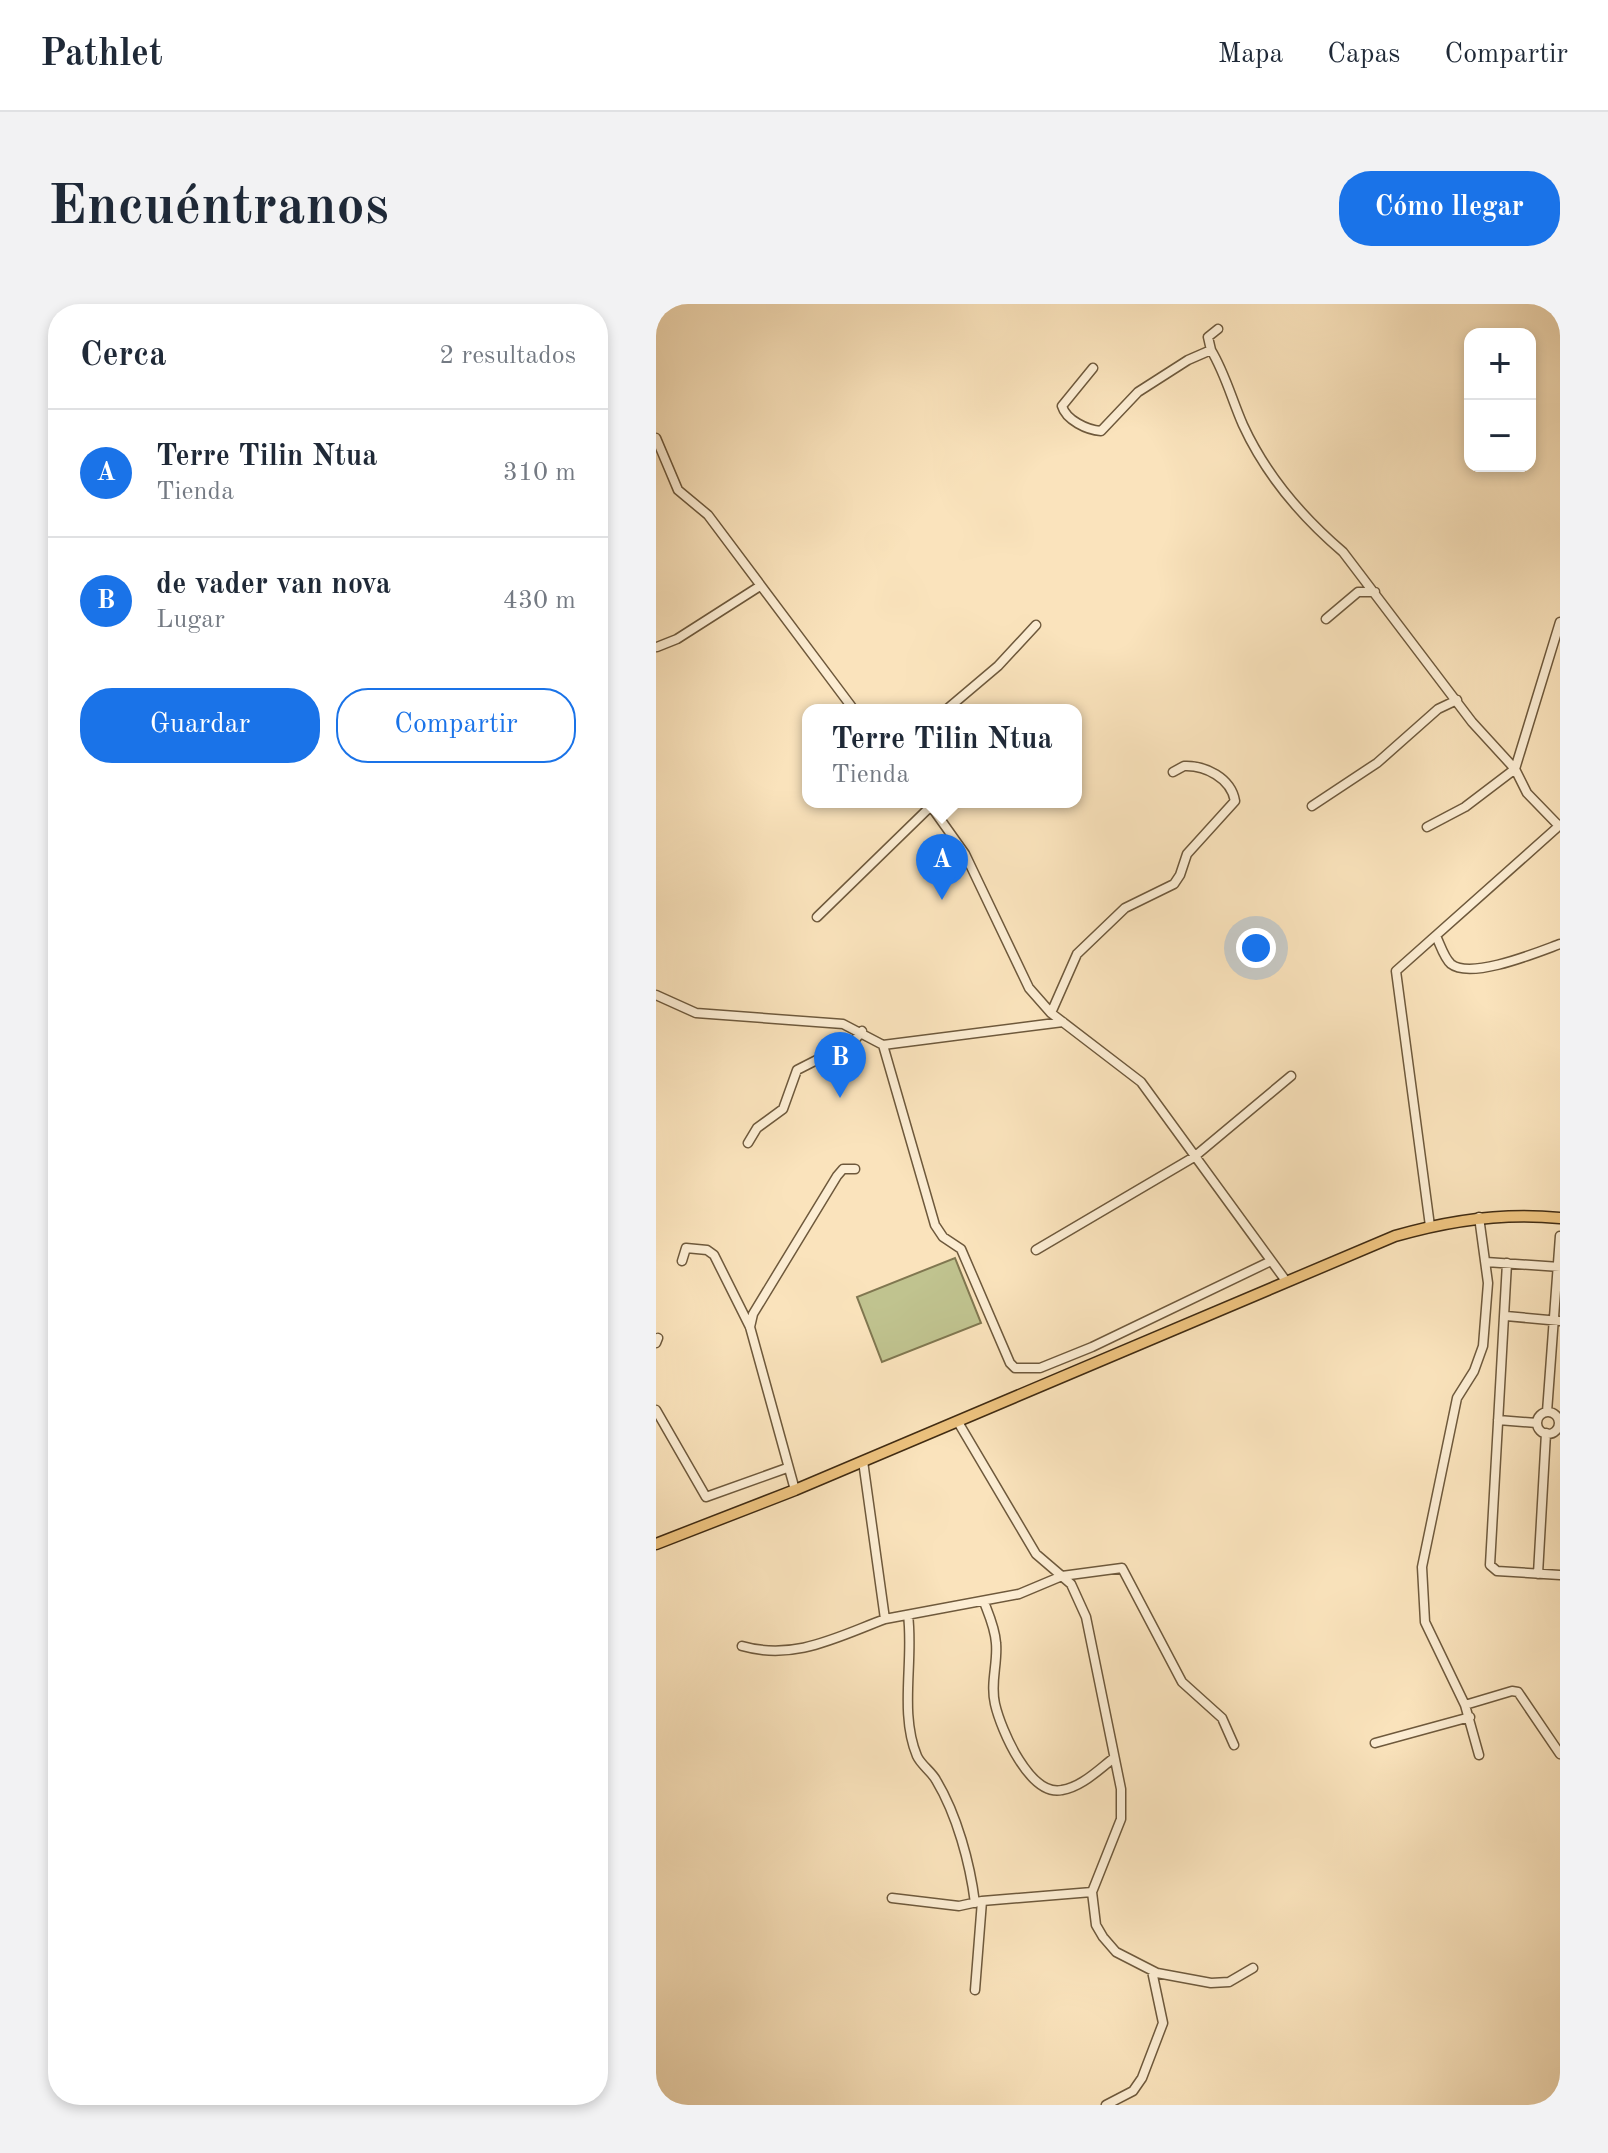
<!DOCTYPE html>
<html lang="es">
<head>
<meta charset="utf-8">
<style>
  body { margin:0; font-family:"Old Standard TT",serif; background:#f2f2f3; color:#1f2937 }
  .controls { position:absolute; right:24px; top:24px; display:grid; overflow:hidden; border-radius:16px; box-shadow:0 4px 12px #0003 }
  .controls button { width:72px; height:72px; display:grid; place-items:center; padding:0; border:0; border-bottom:2px solid #e0e1e3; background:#fff; color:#1f2937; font:40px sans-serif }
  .you { position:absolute; left:600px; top:644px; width:28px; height:28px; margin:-20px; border:6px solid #fff; border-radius:50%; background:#1a73e8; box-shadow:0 0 0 12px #1a73e833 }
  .badge { display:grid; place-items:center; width:52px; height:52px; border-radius:50%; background:#1a73e8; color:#fff; font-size:26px; font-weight:700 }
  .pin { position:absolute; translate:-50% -66px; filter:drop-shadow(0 2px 4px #0008) }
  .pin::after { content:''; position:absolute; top:42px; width:28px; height:24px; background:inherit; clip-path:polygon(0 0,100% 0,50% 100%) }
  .popup { position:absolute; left:146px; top:400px; width:280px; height:104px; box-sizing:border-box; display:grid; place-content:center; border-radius:16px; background:#fff; filter:drop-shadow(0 2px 6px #0005); font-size:26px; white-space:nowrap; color:#747a83 }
  .popup b { font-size:30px; color:#1f2937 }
  .popup::after { content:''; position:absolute; left:50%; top:100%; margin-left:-16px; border:16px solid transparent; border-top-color:#fff }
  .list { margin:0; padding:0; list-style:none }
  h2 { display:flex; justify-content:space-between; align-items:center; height:104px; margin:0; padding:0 32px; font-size:34px }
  h2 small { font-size:26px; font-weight:400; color:#747a83 }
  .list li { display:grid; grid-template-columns:52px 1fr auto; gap:24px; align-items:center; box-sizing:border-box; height:128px; padding:0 32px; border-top:2px solid #e0e1e3 }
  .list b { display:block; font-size:30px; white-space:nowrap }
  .list p { margin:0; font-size:26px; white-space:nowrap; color:#747a83 }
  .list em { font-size:26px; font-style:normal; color:#747a83 }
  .actions { display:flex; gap:16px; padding:24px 32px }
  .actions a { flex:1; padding:18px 0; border:2px solid #1a73e8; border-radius:32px; text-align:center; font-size:28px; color:#1a73e8 }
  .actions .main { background:#1a73e8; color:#fff }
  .map { position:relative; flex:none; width:904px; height:1801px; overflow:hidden; border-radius:32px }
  header { display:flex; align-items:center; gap:48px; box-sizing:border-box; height:112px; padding:0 40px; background:#fff; border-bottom:2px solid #e0e1e3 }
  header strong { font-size:38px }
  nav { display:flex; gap:44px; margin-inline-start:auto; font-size:28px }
  .intro { display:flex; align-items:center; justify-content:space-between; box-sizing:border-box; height:192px; padding:0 48px }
  h1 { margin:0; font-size:56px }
  .button { padding:20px 36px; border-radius:32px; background:#1a73e8; color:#fff; font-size:28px; font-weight:700 }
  main { display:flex; gap:48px; padding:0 48px }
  aside { flex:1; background:#fff; border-radius:32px; box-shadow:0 4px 12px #0003 }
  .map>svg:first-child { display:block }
  .green { fill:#c0c38f; stroke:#807750; stroke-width:2 }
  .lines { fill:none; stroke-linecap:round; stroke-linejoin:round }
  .minor-casing { stroke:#6e593c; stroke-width:11 }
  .major-casing { stroke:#402b12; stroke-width:13 }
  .minor { stroke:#fcedd3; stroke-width:8 }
  .major { stroke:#edc27e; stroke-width:10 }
</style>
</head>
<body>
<header>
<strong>Pathlet</strong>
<nav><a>Mapa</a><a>Capas</a><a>Compartir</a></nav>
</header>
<div class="intro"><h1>Encuéntranos</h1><a class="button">Cómo llegar</a></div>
<main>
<aside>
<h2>Cerca<small>2 resultados</small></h2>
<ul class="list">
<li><span class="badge">A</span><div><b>Terre Tilin Ntua</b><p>Tienda</p></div><em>310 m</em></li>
<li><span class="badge">B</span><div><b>de vader van nova</b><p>Lugar</p></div><em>430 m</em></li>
</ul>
<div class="actions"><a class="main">Guardar</a><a>Compartir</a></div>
</aside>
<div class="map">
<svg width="904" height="1801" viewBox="0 0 904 1801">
  <rect width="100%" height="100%" fill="#fae3bc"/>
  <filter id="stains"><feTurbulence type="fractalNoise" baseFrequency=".0025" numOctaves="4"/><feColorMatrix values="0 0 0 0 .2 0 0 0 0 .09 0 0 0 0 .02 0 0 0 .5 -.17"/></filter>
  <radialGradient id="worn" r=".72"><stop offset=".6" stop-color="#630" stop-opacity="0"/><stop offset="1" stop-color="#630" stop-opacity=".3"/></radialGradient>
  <path class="green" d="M299 954 325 1019 226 1058 201 993Z"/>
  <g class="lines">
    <defs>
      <path id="minor" d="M562 25 552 33 555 46C569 69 576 96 587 121 610 171 646 213 687 248L816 418 859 465 809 503 771 523
        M437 64 406 102C410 116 431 126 445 127L482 88 532 56 555 46
        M0 134 22 186 52 211 198 406
        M670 315 702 288H719
        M1 343 21 335 104 282
        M290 406 342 362 380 321
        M272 498 309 550 373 684 395 709 485 778 630 977
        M656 502 721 459 782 405 801 396
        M903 522 871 489 859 465 904 318
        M161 613 275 502
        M780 632C784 640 788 654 795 660 815 676 882 648 904 640
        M0 691 40 709 187 720 227 741 407 718
        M395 709 421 650 469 604 518 580 524 571 531 550 579 497C575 474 549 461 528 462L517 468
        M227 741 279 921 287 933 305 945 354 1059 359 1064H384L436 1043 615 957
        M92 839 101 824 127 805 141 766 198 737 206 727
        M774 922 740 667 904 521
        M380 946 538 853 635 772
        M26 957 30 944 51 946 58 951 94 1023 139 1186
        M830 958 904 963
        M851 959 834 1261 841 1267 904 1271
        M850 1012 904 1017
        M94 1023 97 1010 181 872 187 865H199
        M0 1039 2 1034
        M0 1106 50 1193 131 1164
        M891 1108 904 932
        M881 1119a11 11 0 1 1 22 0a11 11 0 1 1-22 0Z
        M842 1116 881 1119
        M302 1118 380 1250 415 1280 430 1313 465 1485V1515L436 1588 440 1621 447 1633 460 1648 501 1669 555 1679 573 1678 597 1664
        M207 1157 229 1315 363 1290 406 1272 466 1264 526 1378 566 1414 578 1441
        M882 1270 890 1129
        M328 1298C333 1311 339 1324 340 1339 342 1359 334 1379 339 1400 345 1426 374 1493 406 1486 426 1483 443 1465 458 1454
        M252 1311C258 1356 243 1409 261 1452 265 1461 275 1467 280 1476 301 1511 314 1559 319 1599
        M86 1342C138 1357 181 1333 229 1315
        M809 1401 856 1387 862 1388 904 1450
        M719 1439 814 1413
        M823 1451 809 1401 769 1318 766 1263 801 1094 818 1067 827 1042 832 979 823 913
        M236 1594 303 1602 326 1597 436 1588
        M319 1686 326 1597
        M450 1801 477 1787 486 1774 507 1719 496 1667"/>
      <path id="major" d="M0 1240 139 1186 739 932C794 916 847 908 904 914"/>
    </defs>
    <use href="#minor" class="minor-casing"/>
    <use href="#major" class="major-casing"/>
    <use href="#minor" class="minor"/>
    <use href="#major" class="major"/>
  </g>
  <rect width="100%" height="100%" filter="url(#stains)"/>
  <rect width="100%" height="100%" fill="url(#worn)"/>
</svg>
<div class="controls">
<button>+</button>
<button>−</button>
</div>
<div class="you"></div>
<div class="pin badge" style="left:286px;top:596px">A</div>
<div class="popup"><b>Terre Tilin Ntua</b>Tienda</div>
<div class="pin badge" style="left:184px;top:794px">B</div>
</div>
</main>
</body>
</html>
